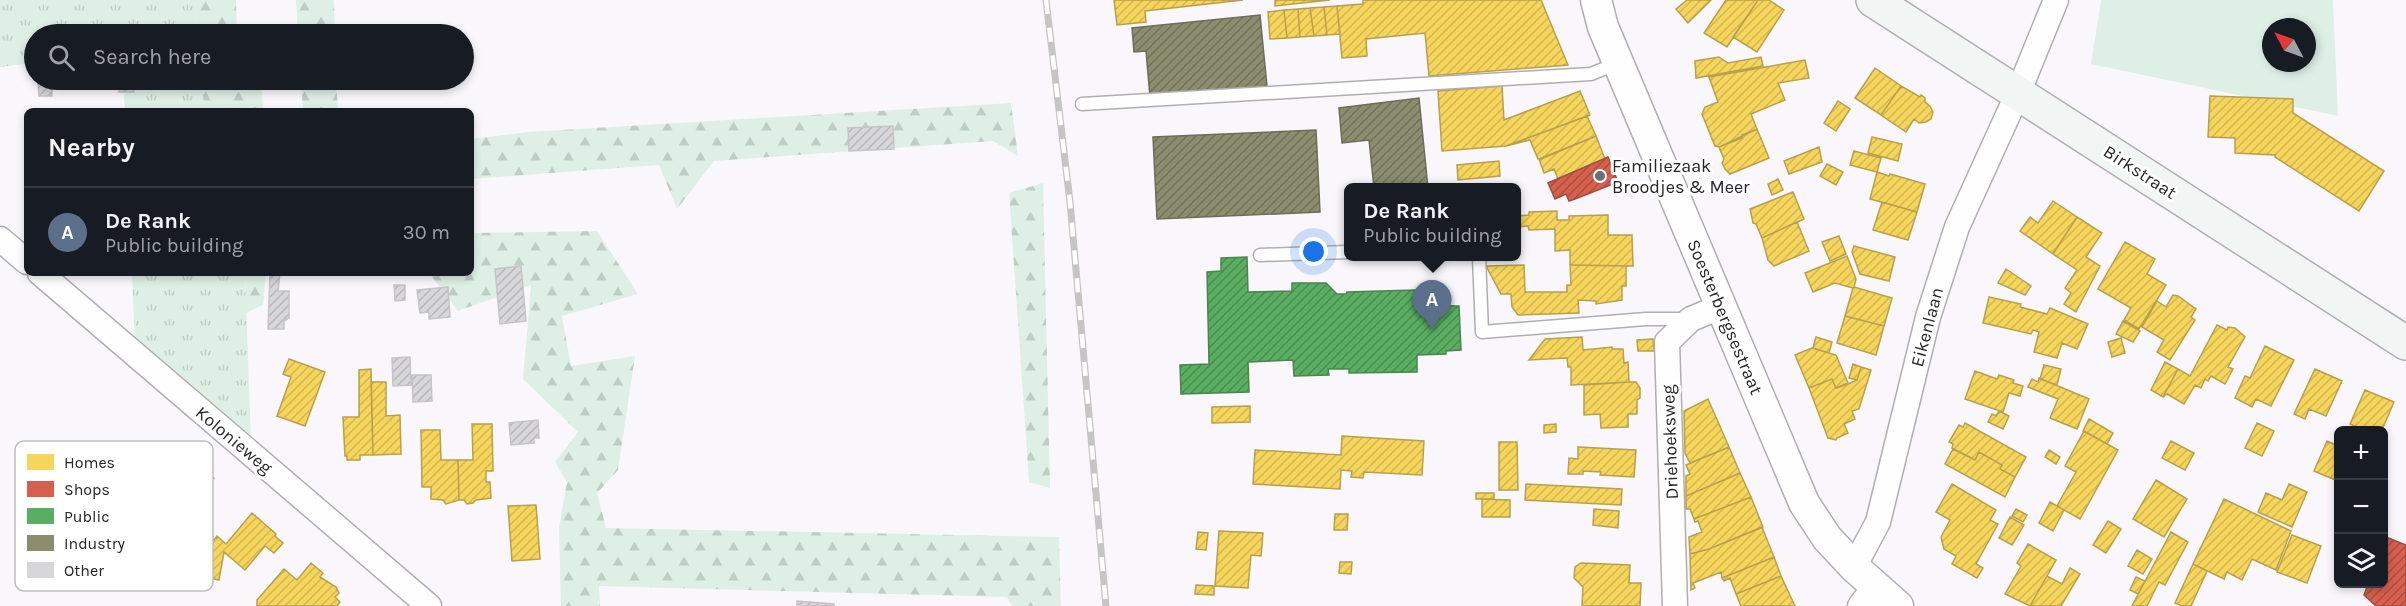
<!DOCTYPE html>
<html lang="en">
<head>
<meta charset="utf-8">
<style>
  body { margin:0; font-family:Karla,sans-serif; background:#242831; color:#f1f3f6 }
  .controls { position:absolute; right:18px; bottom:18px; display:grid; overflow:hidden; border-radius:9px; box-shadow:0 3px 9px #0003 }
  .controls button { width:54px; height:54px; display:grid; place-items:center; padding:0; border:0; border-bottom:2px solid #363941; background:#171b24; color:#f1f3f6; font:30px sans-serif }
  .compass { position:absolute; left:2262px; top:18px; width:54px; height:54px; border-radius:50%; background:#171b24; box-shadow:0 3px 9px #0003; rotate:311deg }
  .you { position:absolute; left:1314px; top:252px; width:21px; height:21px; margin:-15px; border:4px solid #fff; border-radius:50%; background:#1a73e8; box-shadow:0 0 0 9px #1a73e833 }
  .badge { display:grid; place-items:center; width:39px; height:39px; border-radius:50%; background:#b45309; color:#fff; font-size:20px; font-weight:700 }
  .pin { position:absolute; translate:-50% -50px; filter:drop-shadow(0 2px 3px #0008) }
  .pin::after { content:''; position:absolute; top:32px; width:21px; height:18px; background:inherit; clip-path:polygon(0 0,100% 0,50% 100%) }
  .popup { position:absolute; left:1344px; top:183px; width:177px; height:78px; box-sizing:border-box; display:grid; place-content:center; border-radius:9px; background:#171b24; filter:drop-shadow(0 2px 4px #0005); font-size:20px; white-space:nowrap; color:#9ea1a6 }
  .popup b { font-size:22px; color:#f1f3f6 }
  .popup::after { content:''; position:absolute; left:50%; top:100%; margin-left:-12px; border:12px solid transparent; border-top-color:#171b24 }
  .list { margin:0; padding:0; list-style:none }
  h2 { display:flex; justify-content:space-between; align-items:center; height:78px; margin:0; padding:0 24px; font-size:26px }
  h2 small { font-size:20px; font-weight:400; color:#9ea1a6 }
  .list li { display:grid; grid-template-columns:39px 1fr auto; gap:18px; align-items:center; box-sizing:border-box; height:90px; padding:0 24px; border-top:2px solid #363941 }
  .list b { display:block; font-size:22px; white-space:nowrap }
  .list p { margin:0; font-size:20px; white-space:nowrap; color:#9ea1a6 }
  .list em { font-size:20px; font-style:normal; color:#9ea1a6 }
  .icon { flex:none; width:33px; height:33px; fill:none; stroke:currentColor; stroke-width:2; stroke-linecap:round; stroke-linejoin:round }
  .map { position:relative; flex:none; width:2406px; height:606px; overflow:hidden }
  .search { position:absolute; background:#171b24; box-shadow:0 3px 9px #0003; left:24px; top:24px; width:450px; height:66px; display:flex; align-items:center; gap:15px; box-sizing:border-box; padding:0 21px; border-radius:33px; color:#9ea1a6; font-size:22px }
  .panel { position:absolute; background:#171b24; box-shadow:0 3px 9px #0003; left:24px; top:108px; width:450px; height:168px; border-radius:9px }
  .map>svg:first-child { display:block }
  .grass { fill:url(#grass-tufts) }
  .forest { fill:url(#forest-firs) }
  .pitch { fill:#def0e5; fill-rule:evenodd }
  .homes { fill:url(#homes-hatch); stroke:#b8a04c; stroke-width:1.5 }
  .shops { fill:url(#shops-hatch); stroke:#a14e42; stroke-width:1.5 }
  .public { fill:url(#public-hatch); stroke:#4a8550; stroke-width:1.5 }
  .industry { fill:url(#industry-hatch); stroke:#6d6d59; stroke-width:1.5 }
  .building { fill:url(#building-hatch); stroke:#c6c4c7; stroke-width:1.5 }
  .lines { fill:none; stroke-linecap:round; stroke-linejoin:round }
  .service-casing { stroke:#b0aeb1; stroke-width:15 }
  .minor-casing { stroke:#b0aeb1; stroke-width:27 }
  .tertiary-casing { stroke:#b0aeb1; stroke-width:33 }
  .secondary-casing { stroke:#b0aeb1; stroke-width:36 }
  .service { stroke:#fefefe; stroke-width:12 }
  .minor { stroke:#fefefe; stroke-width:24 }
  .tertiary { stroke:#fefefe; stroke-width:30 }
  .secondary { stroke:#f1f6f4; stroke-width:33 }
  .rail-casing { stroke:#c6c5c6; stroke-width:7 }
  .rail { stroke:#fff; stroke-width:4.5; stroke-dasharray:14; stroke-linecap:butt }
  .poi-dot { fill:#706e71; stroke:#fff; stroke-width:2 }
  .labels { text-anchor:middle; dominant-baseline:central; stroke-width:6; stroke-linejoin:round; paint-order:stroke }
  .poi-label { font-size:18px; fill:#262527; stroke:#fff; text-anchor:start }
  .street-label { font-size:18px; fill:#262527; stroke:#fff }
  .key { fill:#fff; stroke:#bebebe; stroke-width:1.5 }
  .key-label { font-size:16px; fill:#262527 }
</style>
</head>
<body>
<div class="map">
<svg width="2406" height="606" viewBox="0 0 2406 606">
  <defs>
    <pattern id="grass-tufts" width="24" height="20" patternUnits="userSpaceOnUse" patternTransform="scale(1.5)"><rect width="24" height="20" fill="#def0e5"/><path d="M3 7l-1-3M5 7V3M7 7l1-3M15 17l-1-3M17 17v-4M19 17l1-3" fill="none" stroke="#becec4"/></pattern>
    <pattern id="forest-firs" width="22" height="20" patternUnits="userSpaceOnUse" patternTransform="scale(1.5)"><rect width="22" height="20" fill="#def0e5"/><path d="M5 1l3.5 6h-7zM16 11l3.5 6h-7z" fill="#becec4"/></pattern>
    <pattern id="homes-hatch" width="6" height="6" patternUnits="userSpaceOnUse" patternTransform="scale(1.5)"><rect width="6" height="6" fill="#f6d55c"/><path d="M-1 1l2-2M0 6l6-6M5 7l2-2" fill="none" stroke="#d3b750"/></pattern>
    <pattern id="shops-hatch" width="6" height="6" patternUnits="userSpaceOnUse" patternTransform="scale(1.5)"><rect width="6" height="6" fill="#d6604d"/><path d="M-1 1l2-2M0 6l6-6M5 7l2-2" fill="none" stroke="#ad4f40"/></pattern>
    <pattern id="public-hatch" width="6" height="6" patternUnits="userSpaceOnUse" patternTransform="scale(1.5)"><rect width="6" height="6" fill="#5aae61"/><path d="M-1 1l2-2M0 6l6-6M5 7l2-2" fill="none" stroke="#4a8d50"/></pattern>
    <pattern id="industry-hatch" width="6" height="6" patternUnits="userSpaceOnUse" patternTransform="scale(1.5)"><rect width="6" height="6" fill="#8c8c6e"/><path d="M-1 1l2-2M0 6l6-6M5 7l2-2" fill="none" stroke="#72725a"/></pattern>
    <pattern id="building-hatch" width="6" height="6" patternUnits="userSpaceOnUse" patternTransform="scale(1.5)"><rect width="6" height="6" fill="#d7d6d9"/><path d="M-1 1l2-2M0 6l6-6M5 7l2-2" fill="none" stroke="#b8b8ba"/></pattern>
  </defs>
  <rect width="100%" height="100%" fill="#f9f7fb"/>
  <path class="grass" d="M0 0H195L198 34H34V63L0 67Z
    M123 80H202L204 110 239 105V111H125Z
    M132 273H245L251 441 135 345Z"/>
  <path class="forest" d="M195 0H236L237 34H198Z
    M296 0H334L335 34H298Z
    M202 80H238L239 83 261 80 263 111H239L238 105 204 110Z
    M301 80H336L338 111H303Z
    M1011 103 1018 156 993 141 714 161 677 209 659 165 471 179V139L528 132Z
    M1043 183 1050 488 1029 482 1009 193Z
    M597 231 638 294 562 316 571 366 635 356 618 470 597 493 606 528 1059 537 1061 606H1012L1007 597 599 586 600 606H561L559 527 567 482 555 462 578 432 523 379 531 285 458 311 429 273H471V233Z
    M245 273H266L263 305 246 313Z"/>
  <path class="pitch" d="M2101 0H2333L2338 116 2091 64ZM2271 27H2307V63H2271Z"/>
  <path class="homes" d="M1114 0H1243L1145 11 1146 22 1117 25Z
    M1275 0H1330L1275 6Z
    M1363 0H1541L1568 65 1429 76 1425 33 1366 39 1367 56 1342 58 1337 6 1363 4Z
    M1687 0H1711L1688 23 1676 9Z
    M1726 0H1758L1727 47 1704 33Z
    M1758 0H1769L1784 10 1757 52 1733 37Z
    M1337 6 1340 34 1327 35 1324 7Z
    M1324 7 1327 35 1314 36 1310 8Z
    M1310 8 1314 36 1300 37 1298 9Z
    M1298 9 1300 37 1287 38 1284 10Z
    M1284 10 1287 38 1270 39 1268 12Z
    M1719 57 1728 63 1761 57 1763 66 1696 78 1695 61Z
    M1805 60 1809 78 1778 83 1785 100 1751 114 1757 129 1742 135V138L1719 147 1715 146 1702 114 1705 107 1718 102 1709 77Z
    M1875 68 1901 86 1881 115 1855 98Z
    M1502 86 1504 120 1580 91 1590 115 1506 146 1442 151 1438 91Z
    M1901 86 1920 97 1921 95 1925 98V102L1930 106 1933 112 1931 119 1926 122 1919 123 1914 119 1906 132 1881 115Z
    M2210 96 2293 99V113L2384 171 2359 211 2275 157V155L2235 153V138L2208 137Z
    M1838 101 1850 109 1836 131 1824 123Z
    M1587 116 1596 136 1541 159H1538L1530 140 1506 146Z
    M1757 129 1769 158 1730 174 1725 169 1722 163 1724 159 1719 147Z
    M1596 136 1605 159 1558 179 1554 169 1544 173 1539 159Z
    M1872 137 1902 144 1898 161 1868 153Z
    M1819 147 1822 162 1789 174 1784 161Z
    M1854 151 1881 158 1877 172 1850 165Z
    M1499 161 1500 176 1458 180 1457 165Z
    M1827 164 1843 172 1836 185 1820 176Z
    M1877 172 1889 176 1890 174 1925 184 1917 212 1870 199Z
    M1778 179 1783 190 1772 195 1768 184Z
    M1793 192 1804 219 1762 238 1756 224 1753 223 1750 209Z
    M2053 201 2077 217 2053 254 2020 231 2030 217 2038 223Z
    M1882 202 1917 212 1908 240 1873 230Z
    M1557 211V220H1569V216L1608 215V235H1632L1633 266 1570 265V250L1555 251V229L1529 230 1528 226 1516 227V216L1529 215V212Z
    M2077 217 2102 233 2086 257 2100 266 2076 312 2064 304 2071 293 2065 288 2077 270 2053 254Z
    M1797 222 1809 251 1774 266 1768 260 1762 238Z
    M1839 236 1846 254 1830 261 1822 242Z
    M2125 242 2155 259 2147 274 2166 285 2139 329 2124 320 2131 308 2098 289Z
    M1854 246 1895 257 1889 281 1860 274 1852 252Z
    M1847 256 1856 279 1854 287 1892 298 1884 326 1845 316 1853 288 1835 283 1813 292 1805 273Z
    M1524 265 1525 292H1567V285H1571L1570 265 1626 266V286H1622V300L1596 304V301L1578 300 1579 313 1518 315 1512 307 1511 294H1501L1486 266Z
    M2006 269 2031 286 2025 295 1998 283Z
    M2173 295 2178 296 2196 309 2191 317 2195 320 2170 360 2157 352 2164 340 2142 327 2157 301 2166 307Z
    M1989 297 2021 304 2020 307 2047 314 2050 308 2088 324 2077 349 2062 343 2057 358 2034 352 2039 332 2033 330 2031 334 1983 323Z
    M1845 316 1884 326 1876 355 1837 343Z
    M2123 321 2140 331 2133 342 2116 334Z
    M2217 325 2227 330 2228 327 2235 328 2245 337 2228 367 2233 369 2225 384 2211 376 2208 381 2205 379 2201 388 2195 385 2184 404 2167 394 2163 397 2178 369 2190 376Z
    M1582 337 1583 350 1612 347V349H1623L1624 363 1628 362 1629 382 1571 385V367H1568L1567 358 1529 360 1545 339Z
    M1816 337 1832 342 1829 353 1813 348Z
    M2121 338 2125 353 2112 357 2108 342Z
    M1653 339 1654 351H1638L1637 340Z
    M2265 346 2294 360 2271 406 2256 399 2252 407 2235 398 2245 376 2250 378Z
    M1812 348 1836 355 1848 383 1836 388 1832 379 1809 388 1795 355Z
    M289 359 325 372 305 426 277 416 291 377 283 374Z
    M2165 362 2178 369 2163 397 2151 390Z
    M1853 364 1861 367 1857 380 1849 378Z
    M2044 365 2061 369 2057 385 2040 379Z
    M1861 367 1871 370 1859 409 1852 411 1855 419 1844 424 1848 433 1837 438 1836 440 1828 438 1809 388 1832 379 1836 388 1848 384 1857 380Z
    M371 369 373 455H360V460H347V456H345L343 417H359V370Z
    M2315 369 2342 381 2326 416 2309 409 2305 419 2294 414Z
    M1975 371 1997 379 1999 375 2014 380 2013 383 2023 386 2020 396 2009 393 2003 412 1965 399Z
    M2039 378 2089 399 2077 429 2050 418 2058 399 2028 387 2032 379 2038 382Z
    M371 382H386V416L400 415 401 454 373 455Z
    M1629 382H1636L1640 388V398L1637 400V414H1628V427L1601 428 1600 414 1584 415V385Z
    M2365 390 2394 402 2382 430H2364L2350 424Z
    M1708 399 1729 447 1690 463 1685 453 1684 411Z
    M1250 406V422L1212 423V407Z
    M1999 411 2009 416 2003 429 1988 422 1992 414 1996 416Z
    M2089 419 2113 433 2107 444 2083 431Z
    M1965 423 2026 457 2015 477 2000 469 2002 465 1979 452 1975 460 1952 448 1953 444 1949 442 1959 425 1963 427Z
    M2257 423 2274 431 2262 456 2245 448Z
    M472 424H492L493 471H486V482H490L491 498 476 500 473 503 467 504 464 500H459L458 460H473Z
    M1556 424V432L1544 433V425Z
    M421 430H440L441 460H458L459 500 446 504 443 500 431 499V487H422Z
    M2084 431 2118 450 2080 519 2057 506 2076 472 2065 466Z
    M1342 436 1424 441 1422 475 1364 472 1363 478 1351 477 1352 471 1341 470 1340 489 1253 484 1255 450 1341 455Z
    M2171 441 2194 453 2185 470 2162 458Z
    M2327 441 2338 446V481L2314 471Z
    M1499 442H1517L1518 490H1499Z
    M1578 447 1636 450 1634 477 1600 475 1601 472 1583 471V474H1568L1569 458 1578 459Z
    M1729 447 1740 473 1686 496V476L1690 474 1686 465Z
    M1953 449 1975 460 1979 452 2002 465 2000 469 2015 477 2005 497 1945 464Z
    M2049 450 2060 457 2056 464 2045 457Z
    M189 457 214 478 186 511 171 499 175 494 166 486Z
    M1740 473 1751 497 1694 519 1690 509H1686V496Z
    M2156 480 2187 499 2164 537 2133 519Z
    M1526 484 1622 489 1621 505 1525 500Z
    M1952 484 1996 510 1990 520 1998 524 1976 564 1983 568 1977 578 1952 564 1956 556 1944 549 1941 537 1950 520 1936 512Z
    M2289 484 2307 492 2292 527 2258 512 2266 493 2282 500Z
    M1476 493H1494V499H1476Z
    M1751 497 1763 527 1709 549 1690 554 1689 537 1702 532 1698 521 1695 522 1694 519Z
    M1482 499 1510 500V517H1482Z
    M2224 499 2291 531 2276 570 2252 559 2242 580 2227 572 2224 579 2193 564Z
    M2050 502 2064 510 2053 531 2039 523Z
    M536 505 540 559 512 561 508 506Z
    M1594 509 1619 511 1618 528 1593 525Z
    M2016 509 2027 515 2023 522 2012 516Z
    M252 513 276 534 275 536 283 543 274 553 265 546 245 570 224 552 219 580 205 577 213 541 217 536 226 544Z
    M1335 514H1348L1347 530H1334Z
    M2010 517 2024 525 2012 545 1999 538Z
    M2108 521 2121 529 2106 553 2093 545Z
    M1762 527 1774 557 1722 578 1721 572 1693 583 1695 588 1691 590 1690 554 1709 549Z
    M1219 531 1263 533 1261 556 1251 555 1248 588 1215 586Z
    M1198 532 1208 533 1206 550 1196 549Z
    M2171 532 2188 542 2165 585 2159 582 2147 606H2132Z
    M2292 535 2321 546 2307 583 2277 572Z
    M2028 544 2056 560 2030 606 2005 594 2021 566 2017 563Z
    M2137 550 2152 559 2143 574 2128 566Z
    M1774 557 1781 576 1736 594 1730 578 1724 581 1722 578Z
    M1340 562H1352L1351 574 1339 573Z
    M311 563 323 573 320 577 336 587 339 593 335 597 340 602 337 606H257V600L284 569 297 580Z
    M1581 563 1630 565 1629 583H1641L1640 606H1582L1583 587 1574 578 1575 567Z
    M2193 564 2207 571 2191 606H2182L2175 603Z
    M2070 568 2080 574 2061 606H2030L2047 576 2062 584Z
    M1781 576 1795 606H1741L1736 594Z
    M2136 577 2145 581 2138 594 2130 590Z
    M1196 585 1214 586V595L1195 594Z"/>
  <path class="shops" d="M1608 157 1618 182 1575 199 1569 201 1566 194 1555 199 1548 183Z
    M2386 537 2406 545V606H2376L2364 595 2368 584H2384V543Z"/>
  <path class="public" d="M1247 257 1248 292 1292 291V283H1326L1337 294H1346L1347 292 1415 290 1416 305 1459 306 1461 350 1446 351V354L1417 355V372L1349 373V369H1328L1329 375 1294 376 1293 360 1248 362 1249 392 1181 394 1180 365 1209 364 1207 272 1221 271V258Z"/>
  <path class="industry" d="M1260 15 1267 86 1150 97 1146 51 1134 52 1132 28Z
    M1419 98 1428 188H1374L1369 140 1342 143 1339 108Z
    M1316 130 1320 212 1157 219 1153 137Z"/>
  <path class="building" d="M38 80H52V96H39Z
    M118 80H133L134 92H119Z
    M893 126 894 149 849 151 848 128Z
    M521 266 526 321 500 324 495 269Z
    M270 273H280L278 291H289V318L284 321V329H268Z
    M394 285H405V300L395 301Z
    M448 287 450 317 429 319V312L420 313 417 290Z
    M410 357 411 385 393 386 392 358Z
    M412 375H431L432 401 413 402Z
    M538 420 539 438H534V443L511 445 509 423Z
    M144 502H158V527H143Z
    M797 601 834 604V606H797Z"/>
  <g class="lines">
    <defs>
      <path id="service" d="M1082 104 1591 74 1618 63
        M1260 255 1348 252
        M1479 256 1482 332 1646 319H1690"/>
      <path id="minor" d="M0 239 27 262
        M40 273 429 606
        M1854 567 1878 522 1928 317 1957 227 2018 93 2056 0
        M1675 606 1667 342 1691 319 1720 307
        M1860 606 1875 586"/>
      <path id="tertiary" d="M1596 0 1603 27 1804 503 1827 538 1854 567 1898 606"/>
      <path id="secondary" d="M1873 0 2406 343"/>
    </defs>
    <use href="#service" class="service-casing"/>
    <use href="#minor" class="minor-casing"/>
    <use href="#tertiary" class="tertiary-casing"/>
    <use href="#secondary" class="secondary-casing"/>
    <use href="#service" class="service"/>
    <use href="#minor" class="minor"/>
    <use href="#tertiary" class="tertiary"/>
    <use href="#secondary" class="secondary"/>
    <defs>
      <path id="rail" d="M1046 0 1070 202 1106 606"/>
    </defs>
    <use href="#rail" class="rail-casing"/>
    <use href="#rail" class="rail"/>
  </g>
  <circle class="poi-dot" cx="1600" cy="176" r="6"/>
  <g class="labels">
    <g class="poi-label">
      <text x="1612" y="166">Familiezaak<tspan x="1612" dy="21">Broodjes &amp; Meer</tspan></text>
    </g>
    <g class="street-label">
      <text transform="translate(2140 172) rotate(33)">Birkstraat</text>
      <text transform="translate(1725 317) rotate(67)">Soesterbergsestraat</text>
      <text transform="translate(1927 327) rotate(-75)">Eikenlaan</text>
      <text transform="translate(234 440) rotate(40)">Kolonieweg</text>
      <text transform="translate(1670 442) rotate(-92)">Driehoeksweg</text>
    </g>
  </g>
  <rect x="15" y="441" width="198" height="150" rx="9" class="key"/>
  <rect x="27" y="454" width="27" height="16" fill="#f6d55c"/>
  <rect x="27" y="481" width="27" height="16" fill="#d6604d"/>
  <rect x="27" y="508" width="27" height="16" fill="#5aae61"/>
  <rect x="27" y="535" width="27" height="16" fill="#8c8c6e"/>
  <rect x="27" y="562" width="27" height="16" fill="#d7d6d9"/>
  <g class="key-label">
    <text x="64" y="468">Homes</text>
    <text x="64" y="495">Shops</text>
    <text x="64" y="522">Public</text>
    <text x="64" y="549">Industry</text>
    <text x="64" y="576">Other</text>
  </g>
</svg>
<div class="controls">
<button>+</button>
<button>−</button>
<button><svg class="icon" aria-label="layers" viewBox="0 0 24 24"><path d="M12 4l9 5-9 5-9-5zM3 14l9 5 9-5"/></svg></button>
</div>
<svg class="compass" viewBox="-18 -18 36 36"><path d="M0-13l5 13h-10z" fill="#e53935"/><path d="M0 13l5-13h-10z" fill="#9ea1a6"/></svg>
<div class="you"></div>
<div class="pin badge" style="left:1432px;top:330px;background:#5c6f8a">A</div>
<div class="popup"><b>De Rank</b>Public building</div>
<div class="search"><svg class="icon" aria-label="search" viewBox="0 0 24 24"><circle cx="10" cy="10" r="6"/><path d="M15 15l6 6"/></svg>Search here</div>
<section class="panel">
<h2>Nearby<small></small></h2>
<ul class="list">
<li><span class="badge" style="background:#5c6f8a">A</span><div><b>De Rank</b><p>Public building</p></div><em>30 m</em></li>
</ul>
</section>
</div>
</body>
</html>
